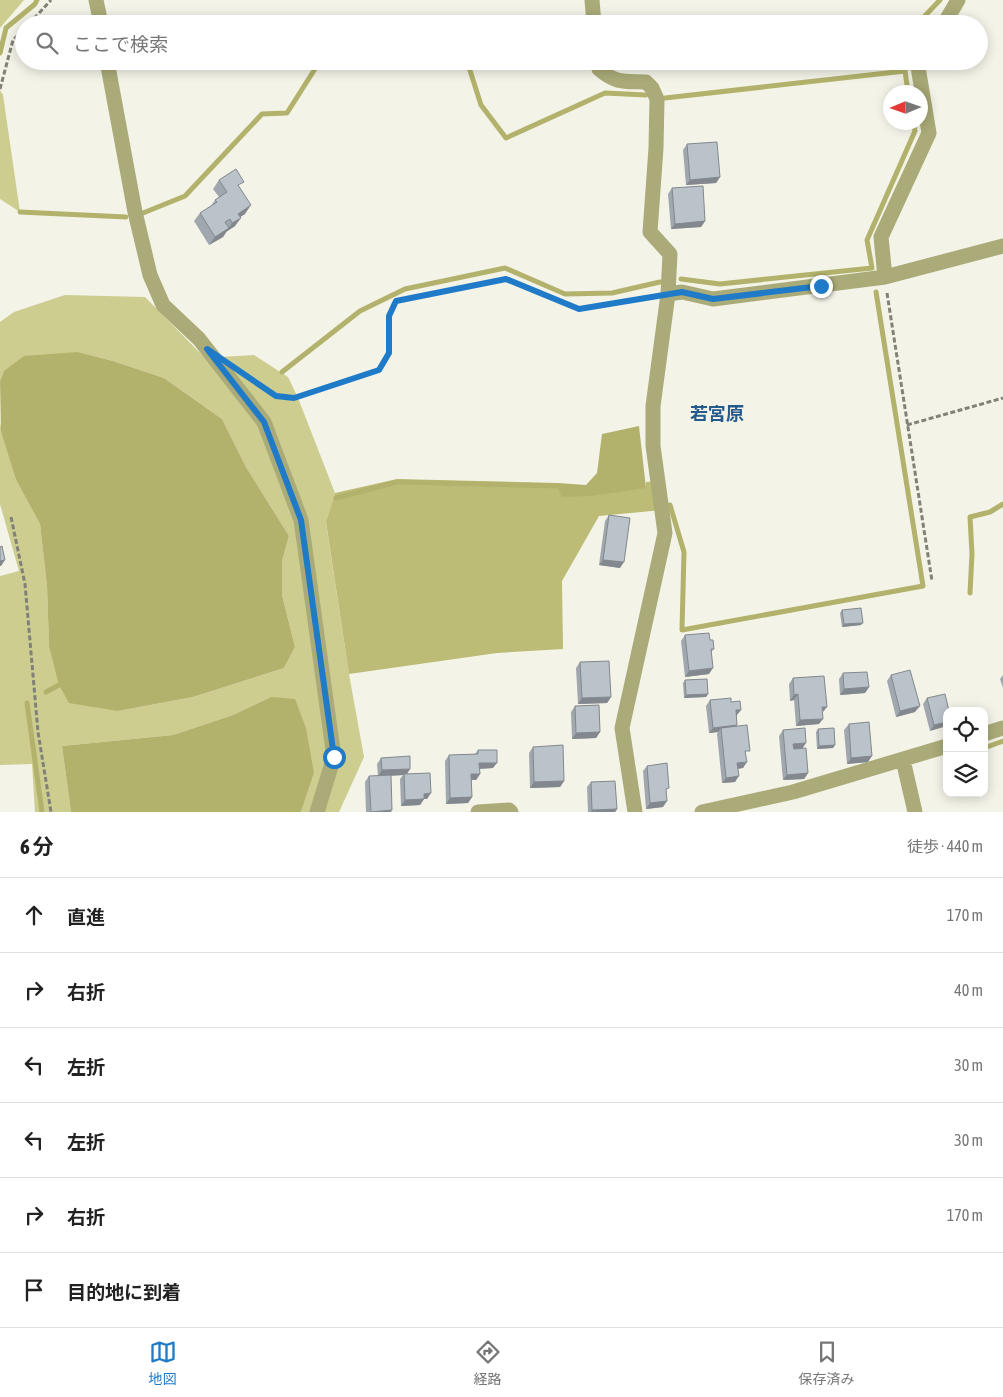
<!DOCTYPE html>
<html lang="ja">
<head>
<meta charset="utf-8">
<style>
  body { margin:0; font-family:"Asap Condensed","Noto Sans JP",sans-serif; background:#f2f2f2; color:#222 }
  .controls { position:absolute; right:15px; bottom:15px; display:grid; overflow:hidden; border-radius:10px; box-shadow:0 2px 12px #0003 }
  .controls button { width:45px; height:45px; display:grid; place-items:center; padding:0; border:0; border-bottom:1px solid #e0e0e0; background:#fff; color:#222; font:25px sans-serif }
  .compass { position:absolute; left:883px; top:85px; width:45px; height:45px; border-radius:50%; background:#fff; box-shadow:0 2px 12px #0003; rotate:268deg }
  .stop { position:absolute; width:15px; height:15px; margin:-11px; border:4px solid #1f7bc8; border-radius:50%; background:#fff }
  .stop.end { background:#1f7bc8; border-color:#fff; box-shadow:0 1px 5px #0008 }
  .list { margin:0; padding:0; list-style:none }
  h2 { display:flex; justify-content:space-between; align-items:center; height:65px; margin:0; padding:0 20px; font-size:21px }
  h2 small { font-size:16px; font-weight:400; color:#767676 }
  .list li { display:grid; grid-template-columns:32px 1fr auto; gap:15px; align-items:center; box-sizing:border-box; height:75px; padding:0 20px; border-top:1px solid #e0e0e0 }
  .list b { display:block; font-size:19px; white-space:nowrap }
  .list em { font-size:16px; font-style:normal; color:#767676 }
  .icon { flex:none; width:28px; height:28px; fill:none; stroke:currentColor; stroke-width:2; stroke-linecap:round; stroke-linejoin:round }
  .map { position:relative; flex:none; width:1003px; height:812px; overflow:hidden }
  .search { position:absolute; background:#fff; box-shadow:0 2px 12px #0003; left:15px; right:15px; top:15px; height:55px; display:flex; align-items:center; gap:12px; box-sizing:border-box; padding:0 18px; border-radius:28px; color:#767676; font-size:19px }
  .sheet { height:515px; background:#fff }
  nav { display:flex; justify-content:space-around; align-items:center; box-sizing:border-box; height:70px; border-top:1px solid #e0e0e0; background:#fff; font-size:14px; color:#767676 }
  nav a { display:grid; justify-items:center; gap:2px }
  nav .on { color:#1f7bc8 }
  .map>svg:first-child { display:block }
  .green { fill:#cccd8f }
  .forest { fill:#bcbc76 }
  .water { fill:#b2b26c }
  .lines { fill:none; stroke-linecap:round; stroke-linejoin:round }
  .stream { stroke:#b2b26c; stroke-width:5 }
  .path { stroke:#818179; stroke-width:3; stroke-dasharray:5 2.5; stroke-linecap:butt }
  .street { stroke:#aaab78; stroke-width:15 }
  .wall { fill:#a0a7ae }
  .shaded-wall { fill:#82888d }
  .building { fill:#bac2ca; stroke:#82888d }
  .route { stroke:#1f7bc8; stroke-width:6 }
  .labels { text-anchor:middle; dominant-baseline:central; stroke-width:5; stroke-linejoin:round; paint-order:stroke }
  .neighbourhood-label { font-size:18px; font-weight:bold; fill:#245a8c; stroke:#f3f3e8 }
</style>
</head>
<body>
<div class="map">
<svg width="1003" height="812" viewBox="0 0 1003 812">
  <rect width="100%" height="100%" fill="#f3f3e8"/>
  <path class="green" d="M0 0H24L0 28Z
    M0 90 3 95 20 212 0 199Z
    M65 295 145 297 205 358 254 355 288 377 298 398 335 493 326 523 349 674 364 757 339 812H301L314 773 271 697 233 715 173 735 62 746 71 812H35L32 764 0 765V576L19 571 0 504V423L16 480 40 524 47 586 49 646 118 711 193 697 284 668 295 647 282 595V561L289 536 246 467 222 419 164 378 113 361 78 352 4 371 0 381V322L14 312Z"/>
  <path class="forest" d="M397 479 558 483 557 486 646 487V482L658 481 662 510 599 516 562 581 563 649 497 653 349 674 326 522 335 493Z"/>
  <path class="water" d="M78 352 113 361 164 378 222 419 246 467 289 536 282 561V595L295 647 284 668 193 697 118 711 69 703 59 685 49 646 47 586 40 524 16 480 1 431 0 381 4 371 24 356Z
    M639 426 646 488 591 496 562 497 557 486 558 483 586 485 597 473 602 434Z
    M271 697 295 699 306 728 314 773 301 812H71L62 746 173 735 233 715Z"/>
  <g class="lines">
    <path class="stream" d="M919 24 920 21 940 0
      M0 53 6 28 35 4 37 0
      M467 61 481 105 506 138 605 93 646 95
      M905 71 908 92
      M665 98 905 71 908 61
      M20 212 126 217
      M143 213 185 196 262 114 287 113 320 61
      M681 279 720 284 872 268 867 240 915 131 913 122
      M282 372 360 311 405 289 505 268 565 294 612 293 660 282
      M336 498 397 482 557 486
      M670 505 684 552 682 630 923 586 876 292
      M970 593 972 554 970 517 990 512 1003 504
      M46 692 59 685
      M27 703 42 812
      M984 748 1003 741"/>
    <path class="path" d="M29 24 51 0
      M0 89 13 40 24 29
      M887 293 932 581
      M253 381 276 396 295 398 379 370 389 353V316L396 301 506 279 579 309 653 296
      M907 425 1003 398
      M11 517 25 584 38 732 51 812"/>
    <path class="street" d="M96 0 101 24
      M592 0 594 24
      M944 24 958 0
      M107 61 135 212 150 275 163 305 199 339 264 422 301 520 334 757 317 812
      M598 61 599 69C616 84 625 81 646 82L652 88 657 99 656 148 650 232 670 254 668 294 653 406V446L665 533 622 728 635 812
      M885 277 881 237 929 133 918 67 922 61
      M668 294 682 292 713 299 885 277 1003 246
      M984 734 1003 728
      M903 760 915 812
      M478 812 509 810 511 812
      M702 812 793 792 947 746"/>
  </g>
  <path class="wall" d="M687 144 720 177 716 183 686 185 683 150Z
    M219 180 240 188 245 214 240 217 235 226 226 232 223 237 209 245 194 221 200 213 211 206 215 200 219 197 213 189Z
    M672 188 705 221 701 227 671 229 668 194Z
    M609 515 620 568 599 565 605 521Z
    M842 610 861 625 842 627 840 613Z
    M685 635 710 640 714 649 711 652 709 674 685 677 681 641Z
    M580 662 611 697 607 703 578 704 576 668Z
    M843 673 869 687 865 693 840 695 839 679Z
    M891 675 915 712 896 717 887 681Z
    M1003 675V688L1000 679Z
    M793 678 822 712 819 724 796 726 794 700 790 701 789 684Z
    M685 680 708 694 706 697 684 698 683 683Z
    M927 698 949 711 930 731 923 704Z
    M710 700 731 702 737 715 736 716 737 725 736 726 746 756 743 768 738 769 735 782 722 783 717 734 718 732 709 733 706 706Z
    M575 706 600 732 596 738 572 739 571 712Z
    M849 724 868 762 847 764 844 730Z
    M818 729 835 745 833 748 817 749 816 732Z
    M783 730 802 749 808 773 804 779 783 780 779 736Z
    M533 747 564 781 560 787 530 788 529 753Z
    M478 750 493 768 479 769 480 774 476 780H471L472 797 468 803 446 804 445 761 449 755 475 754Z
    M381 758 410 769 407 774 427 799H424L420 805 401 806 400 779 403 775 391 776V812H366L365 782 369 776H378L377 764Z
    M647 766 666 793 663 807 646 809 643 771Z
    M591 782 617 809 615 812H588L587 787Z"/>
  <path class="shaded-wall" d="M720 177 716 183 686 185 690 180Z
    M251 205 245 214 232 222 238 214Z
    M241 218 235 226 226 232 232 223Z
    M705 221 701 227 671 229 675 224Z
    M229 228 223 237 209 245 215 237Z
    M5 560 1 566H0V561Z
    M603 560 624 562 620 568 599 565Z
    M863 623 861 625 842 627 844 624Z
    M713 668 709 674 685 677 689 671Z
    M869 687 865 693 840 695 844 689Z
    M708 694 706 697 684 698 686 695Z
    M798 694 794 700 790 701 794 695Z
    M611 697 607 703 578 704 582 698Z
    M920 706 915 712 896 717 900 711Z
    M822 707H827L823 712Z
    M736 710H741L737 715 731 716Z
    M823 719 819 724 796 726 800 720Z
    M947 722V726L930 731 934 725Z
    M737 725 733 731 721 728 718 732 709 733 713 728Z
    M600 732 596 738 572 739 576 733Z
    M806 743 802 749 789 750 793 744Z
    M835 745 833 748 817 749 819 746Z
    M872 756 868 762 847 764 851 758Z
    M747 762 743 768 733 769 737 763Z
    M479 763H497L493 768 475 769Z
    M410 769 406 775 404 774 403 775 378 776 382 770Z
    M808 773 804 779 783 780 787 775Z
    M471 774H480L476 780H467Z
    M739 776 735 782 722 783 726 778Z
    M564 781 560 787 530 788 534 782Z
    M431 793 427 799H420L424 794Z
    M472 797 468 803 446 804 450 798Z
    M424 799 420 805 401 806 405 800Z
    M667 801 663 807 646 809 650 803Z
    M617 809 615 812H591L592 810Z
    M392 810 391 812H370H371Z"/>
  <path class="building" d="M717 142 720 177 690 180 687 144Z
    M236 169 244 182 238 185 251 205 238 214 241 218 232 223 230 219 225 222 229 228 215 237 200 213 217 202 215 200 227 192 219 180Z
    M703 186 705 221 675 224 672 188Z
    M609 515 630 518 624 562 603 560Z
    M2 546 5 560 0 561V547Z
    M861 608 863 623 844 624 842 610Z
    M709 633 710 640H713L714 649H711L713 668 689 671 685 635Z
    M609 661 611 697 582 698 580 662Z
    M910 670 920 706 900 711 891 675Z
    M867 672 869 687 844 689 843 673Z
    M824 676 827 707H822L823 719 800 720 798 694 794 695 793 678Z
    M707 679 708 694 686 695 685 680Z
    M945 694 949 711H947V722L934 725 927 698Z
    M731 698V702L740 701 741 710H736L737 725 713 728 710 700Z
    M599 705 600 732 576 733 575 706Z
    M869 722 872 756 851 758 849 724Z
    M747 725 750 751H745L747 762 737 763 739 776 726 778 721 728Z
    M805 728 806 743 793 744 794 749 806 748 808 773 787 775 783 730Z
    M834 728 835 745 819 746 818 729Z
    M563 745 564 781 534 782 533 747Z
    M478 750H497V763H479L480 774H471L472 797 450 798 449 755 478 754Z
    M410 756V769L382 770 381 758Z
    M667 763 669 788 666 789 667 801 650 803 647 766Z
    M430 773 431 793 424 794V799L405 800 404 774Z
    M391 775 392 810 371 812 369 776Z
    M615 781 617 809 592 810 591 782Z"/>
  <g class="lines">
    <path class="route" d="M334 757 301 520 264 422 207 349 276 396 294 398 379 370 389 353V316L396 301 506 279 579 309 682 292 713 299 821 286"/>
  </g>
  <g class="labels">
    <g class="neighbourhood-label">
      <text x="717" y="413">若宮原</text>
    </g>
  </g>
</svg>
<div class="controls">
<button><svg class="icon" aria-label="locate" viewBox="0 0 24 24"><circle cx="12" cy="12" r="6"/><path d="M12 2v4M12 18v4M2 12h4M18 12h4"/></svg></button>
<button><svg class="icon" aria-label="layers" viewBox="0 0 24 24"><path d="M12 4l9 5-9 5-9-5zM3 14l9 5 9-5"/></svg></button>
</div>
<svg class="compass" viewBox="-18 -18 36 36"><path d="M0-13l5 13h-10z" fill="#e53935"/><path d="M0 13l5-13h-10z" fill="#767676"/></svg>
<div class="stop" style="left:334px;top:757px"></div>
<div class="stop end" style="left:821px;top:286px"></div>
<div class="search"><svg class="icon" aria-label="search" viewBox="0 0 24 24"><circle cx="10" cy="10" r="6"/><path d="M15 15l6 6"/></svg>ここで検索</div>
</div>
<section class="sheet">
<h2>6 分<small>徒歩 · 440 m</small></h2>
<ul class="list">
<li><svg class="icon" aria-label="ahead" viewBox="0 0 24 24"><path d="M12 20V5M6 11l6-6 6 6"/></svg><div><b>直進</b></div><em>170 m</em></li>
<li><svg class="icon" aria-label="right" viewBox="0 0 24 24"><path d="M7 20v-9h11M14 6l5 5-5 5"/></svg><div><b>右折</b></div><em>40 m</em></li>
<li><svg class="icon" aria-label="left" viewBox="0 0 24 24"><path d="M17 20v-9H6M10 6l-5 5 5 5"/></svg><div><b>左折</b></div><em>30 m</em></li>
<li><svg class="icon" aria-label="left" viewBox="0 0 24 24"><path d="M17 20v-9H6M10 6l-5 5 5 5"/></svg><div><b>左折</b></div><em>30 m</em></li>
<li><svg class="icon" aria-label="right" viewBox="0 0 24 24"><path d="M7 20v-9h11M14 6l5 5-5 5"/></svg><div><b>右折</b></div><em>170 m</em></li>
<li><svg class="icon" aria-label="arrive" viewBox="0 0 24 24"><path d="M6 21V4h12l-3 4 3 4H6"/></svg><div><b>目的地に到着</b></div></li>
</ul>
</section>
<nav>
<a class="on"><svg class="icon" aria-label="map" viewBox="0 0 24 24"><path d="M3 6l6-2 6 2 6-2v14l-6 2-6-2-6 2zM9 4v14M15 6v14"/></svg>地図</a>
<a><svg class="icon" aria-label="directions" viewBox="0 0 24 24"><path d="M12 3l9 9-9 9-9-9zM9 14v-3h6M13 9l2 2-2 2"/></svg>経路</a>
<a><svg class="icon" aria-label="saved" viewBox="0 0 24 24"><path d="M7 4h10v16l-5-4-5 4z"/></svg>保存済み</a>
</nav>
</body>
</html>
